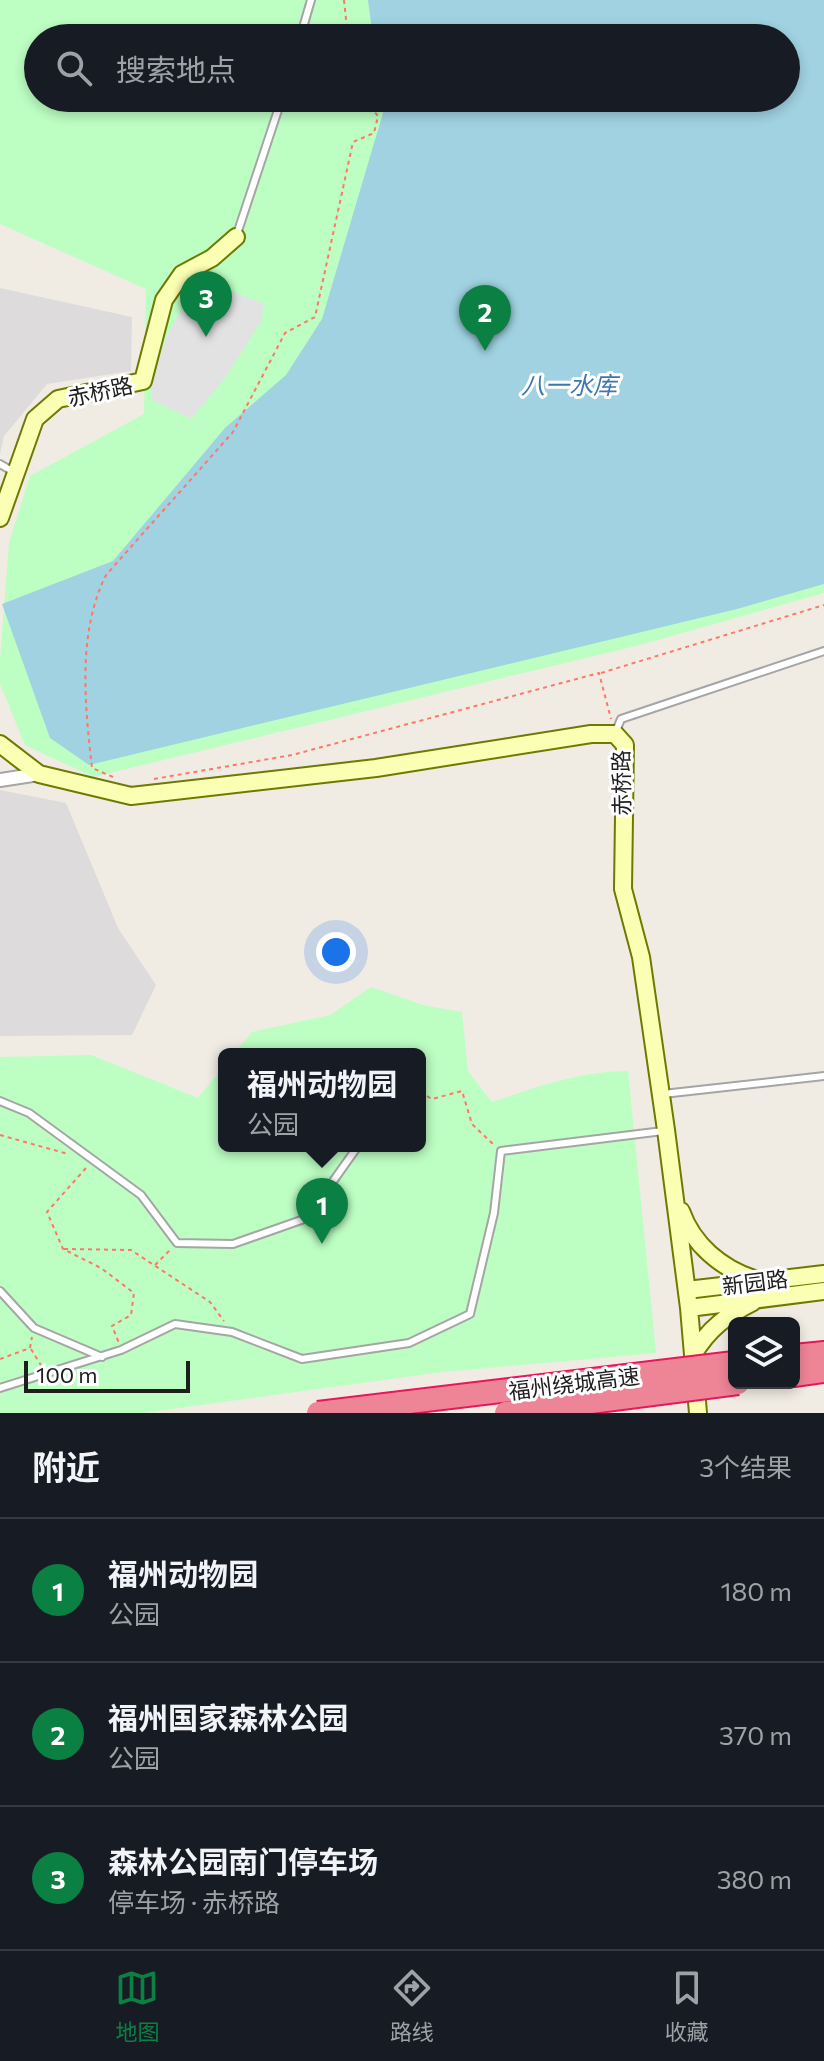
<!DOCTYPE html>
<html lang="zh">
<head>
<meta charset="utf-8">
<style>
  body { margin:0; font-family:Commissioner,"Noto Sans SC",sans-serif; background:#242831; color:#f1f3f6 }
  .controls { position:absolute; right:24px; bottom:24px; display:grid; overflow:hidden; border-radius:12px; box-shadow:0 4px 12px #0003 }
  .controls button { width:72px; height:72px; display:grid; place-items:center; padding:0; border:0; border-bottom:2px solid #363941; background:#171b24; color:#f1f3f6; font:40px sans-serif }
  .scale { position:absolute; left:24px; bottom:20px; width:166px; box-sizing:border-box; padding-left:8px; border:4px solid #1e1e1e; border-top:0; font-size:22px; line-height:28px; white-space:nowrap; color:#1e1e1e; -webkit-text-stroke:6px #fff; paint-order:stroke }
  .you { position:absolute; left:336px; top:952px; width:28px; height:28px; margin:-20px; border:6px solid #fff; border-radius:50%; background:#1a73e8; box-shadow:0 0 0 12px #1a73e833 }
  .badge { display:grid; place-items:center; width:52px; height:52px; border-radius:50%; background:#0b8043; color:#fff; font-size:26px; font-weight:700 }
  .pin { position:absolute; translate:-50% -66px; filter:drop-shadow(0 2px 4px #0008) }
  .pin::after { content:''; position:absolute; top:42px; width:28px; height:24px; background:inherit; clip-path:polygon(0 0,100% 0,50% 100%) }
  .popup { position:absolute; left:218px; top:1048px; width:208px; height:104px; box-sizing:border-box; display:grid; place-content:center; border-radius:12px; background:#171b24; filter:drop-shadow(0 2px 6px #0005); font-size:26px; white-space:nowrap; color:#9ea1a6 }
  .popup b { font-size:30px; color:#f1f3f6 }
  .popup::after { content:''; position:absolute; left:50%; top:100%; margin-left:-16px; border:16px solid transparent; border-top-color:#171b24 }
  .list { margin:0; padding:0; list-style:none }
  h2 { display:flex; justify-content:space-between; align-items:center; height:104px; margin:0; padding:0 32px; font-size:34px }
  h2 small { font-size:26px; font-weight:400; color:#9ea1a6 }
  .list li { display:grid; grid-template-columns:52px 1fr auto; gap:24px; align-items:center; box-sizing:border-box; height:144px; padding:0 32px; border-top:2px solid #363941 }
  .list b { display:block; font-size:30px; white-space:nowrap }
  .list p { margin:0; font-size:26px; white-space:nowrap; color:#9ea1a6 }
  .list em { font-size:26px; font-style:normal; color:#9ea1a6 }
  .icon { flex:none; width:44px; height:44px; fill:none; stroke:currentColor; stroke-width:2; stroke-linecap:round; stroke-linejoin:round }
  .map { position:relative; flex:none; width:824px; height:1413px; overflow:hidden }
  .search { position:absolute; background:#171b24; box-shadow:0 4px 12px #0003; left:24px; right:24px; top:24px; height:88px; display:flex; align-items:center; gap:20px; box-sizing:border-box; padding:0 28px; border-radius:44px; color:#9ea1a6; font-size:30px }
  .sheet { height:536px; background:#171b24 }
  nav { display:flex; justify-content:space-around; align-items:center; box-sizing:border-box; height:112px; border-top:2px solid #363941; background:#171b24; font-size:22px; color:#9ea1a6 }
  nav a { display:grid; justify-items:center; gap:4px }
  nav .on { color:#0b8043 }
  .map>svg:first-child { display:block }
  .residential { fill:#dddbdb }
  .park { fill:#bdfec3; fill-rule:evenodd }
  .parking { fill:#e2e2e2 }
  .water { fill:#a0d2e1 }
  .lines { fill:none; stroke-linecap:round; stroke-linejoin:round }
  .lane-casing { stroke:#a5a5a5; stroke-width:10 }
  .street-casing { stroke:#a5a5a5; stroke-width:16 }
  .secondary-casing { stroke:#6c7b00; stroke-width:20 }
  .highway-casing { stroke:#e9165c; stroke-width:26 }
  .path { stroke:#f76; stroke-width:2; stroke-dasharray:4 4; stroke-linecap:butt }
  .lane { stroke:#fff; stroke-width:6 }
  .street { stroke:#fff; stroke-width:12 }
  .secondary { stroke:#faffb3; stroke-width:16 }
  .highway { stroke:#ee8597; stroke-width:22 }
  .highway-bridge-casing { stroke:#e9165c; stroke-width:26; stroke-linecap:butt }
  .highway-bridge { stroke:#ee8597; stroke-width:22 }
  .labels { text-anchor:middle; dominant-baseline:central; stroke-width:6; stroke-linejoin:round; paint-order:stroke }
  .street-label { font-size:22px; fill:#1e1e1e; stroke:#fff }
  .water-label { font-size:24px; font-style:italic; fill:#4076ae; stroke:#fff }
</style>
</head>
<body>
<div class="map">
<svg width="824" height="1413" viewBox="0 0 824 1413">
  <rect width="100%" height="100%" fill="#f0ece4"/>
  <path class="residential" d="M0 288 132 317 131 371 47 384 4 436 0 454Z
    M0 790 66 803 118 928 156 985 132 1035 0 1036Z"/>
  <path class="park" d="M0 0H824V593L640 645 93 777 25 745 0 684V660L9 543 30 476 144 414 146 289 0 224ZM38 38H786V98H38Z
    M371 987 423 1005 462 1012 468 1071 492 1102C537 1087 580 1071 628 1071L656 1353 443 1372 143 1413H0V1057L91 1055 198 1098 224 1066V1146H420V1054H234L252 1032 330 1015Z"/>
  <path class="parking" d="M194 285 219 287 263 303 262 320 225 378 191 419 152 400V379L166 338Z"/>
  <path class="water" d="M368 0H824V584L737 609 89 765 50 738 2 604 113 561 225 428 286 375 322 319 383 113 381 98H786V38H373Z"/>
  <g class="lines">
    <defs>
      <path id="lane" d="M300 38 311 0
        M236 237 282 98
        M0 464 14 472
        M616 731 621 719 824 651
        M663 1094 824 1076
        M0 1101 29 1113 141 1195 177 1243 233 1244 307 1218 358 1146
        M0 1291 34 1328 102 1357
        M0 1388 121 1350 175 1324 232 1332 302 1359 409 1343 470 1314 494 1213 501 1151 663 1131"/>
      <path id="street" d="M0 780 39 774"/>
      <path id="secondary" d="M0 518 35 419 58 399 143 381 164 300 182 274 212 258 236 237
        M0 744 39 774 131 796 376 768 591 734H615L625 745 623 889 641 957 666 1130 689 1308 698 1413
        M681 1211C693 1245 721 1268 754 1279
        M687 1290 824 1274
        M689 1308 824 1291
        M693 1355C708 1329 727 1315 753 1302"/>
      <path id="highway" d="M794 1356 824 1353
        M794 1375 824 1371"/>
    </defs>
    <use href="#lane" class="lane-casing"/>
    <use href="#street" class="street-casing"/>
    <use href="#secondary" class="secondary-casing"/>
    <use href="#highway" class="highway-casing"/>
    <path class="path" d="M344 0 348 38
      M601 673 824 605
      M113 777 92 768C85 706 77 633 106 575L233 432 285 333 315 317 353 142 374 133 378 116 363 98
      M154 779 292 755 599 673 611 719
      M420 1092 432 1099 462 1091 472 1124 495 1146
      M0 1135 68 1154
      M86 1168 47 1212 63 1249 101 1268 134 1293 131 1315 112 1326 119 1343
      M64 1249 131 1250 210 1302 224 1321
      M155 1265 170 1250
      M31 1349 42 1367
      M0 1359 30 1348 32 1337"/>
    <use href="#lane" class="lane"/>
    <use href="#street" class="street"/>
    <use href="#secondary" class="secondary"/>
    <use href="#highway" class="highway"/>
    <defs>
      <path id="highway-bridge" d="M318 1413 734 1363
        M506 1413 738 1383"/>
    </defs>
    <use href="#highway-bridge" class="highway-bridge-casing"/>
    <use href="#highway-bridge" class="highway-bridge"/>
  </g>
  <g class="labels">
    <g class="street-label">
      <text transform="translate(100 391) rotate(-12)">赤桥路</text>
      <text transform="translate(621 783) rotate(-91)">赤桥路</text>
      <text transform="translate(755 1282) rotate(-7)">新园路</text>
      <text transform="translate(574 1383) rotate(-7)">福州绕城高速</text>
    </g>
    <g class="water-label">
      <text x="569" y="384">八一水库</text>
    </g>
  </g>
</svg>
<div class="controls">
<button><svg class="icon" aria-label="layers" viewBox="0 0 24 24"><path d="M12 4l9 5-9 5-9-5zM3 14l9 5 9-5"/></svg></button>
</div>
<div class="scale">100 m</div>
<div class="you"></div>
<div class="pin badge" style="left:322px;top:1244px">1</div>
<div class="popup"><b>福州动物园</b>公园</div>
<div class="pin badge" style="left:485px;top:351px">2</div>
<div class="pin badge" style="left:206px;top:337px">3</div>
<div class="search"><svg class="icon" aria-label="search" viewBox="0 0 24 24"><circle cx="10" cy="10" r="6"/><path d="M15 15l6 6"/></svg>搜索地点</div>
</div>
<section class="sheet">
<h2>附近<small>3个结果</small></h2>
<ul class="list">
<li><span class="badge">1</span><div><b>福州动物园</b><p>公园</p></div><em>180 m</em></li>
<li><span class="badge">2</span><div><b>福州国家森林公园</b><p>公园</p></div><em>370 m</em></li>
<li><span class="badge">3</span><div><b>森林公园南门停车场</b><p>停车场 · 赤桥路</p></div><em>380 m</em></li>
</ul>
</section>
<nav>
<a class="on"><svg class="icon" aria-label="map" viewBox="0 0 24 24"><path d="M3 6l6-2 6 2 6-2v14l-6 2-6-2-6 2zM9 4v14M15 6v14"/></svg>地图</a>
<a><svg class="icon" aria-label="directions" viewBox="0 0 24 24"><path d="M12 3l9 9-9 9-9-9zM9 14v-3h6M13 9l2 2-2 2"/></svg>路线</a>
<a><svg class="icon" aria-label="saved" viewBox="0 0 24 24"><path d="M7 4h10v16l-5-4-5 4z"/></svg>收藏</a>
</nav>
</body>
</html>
